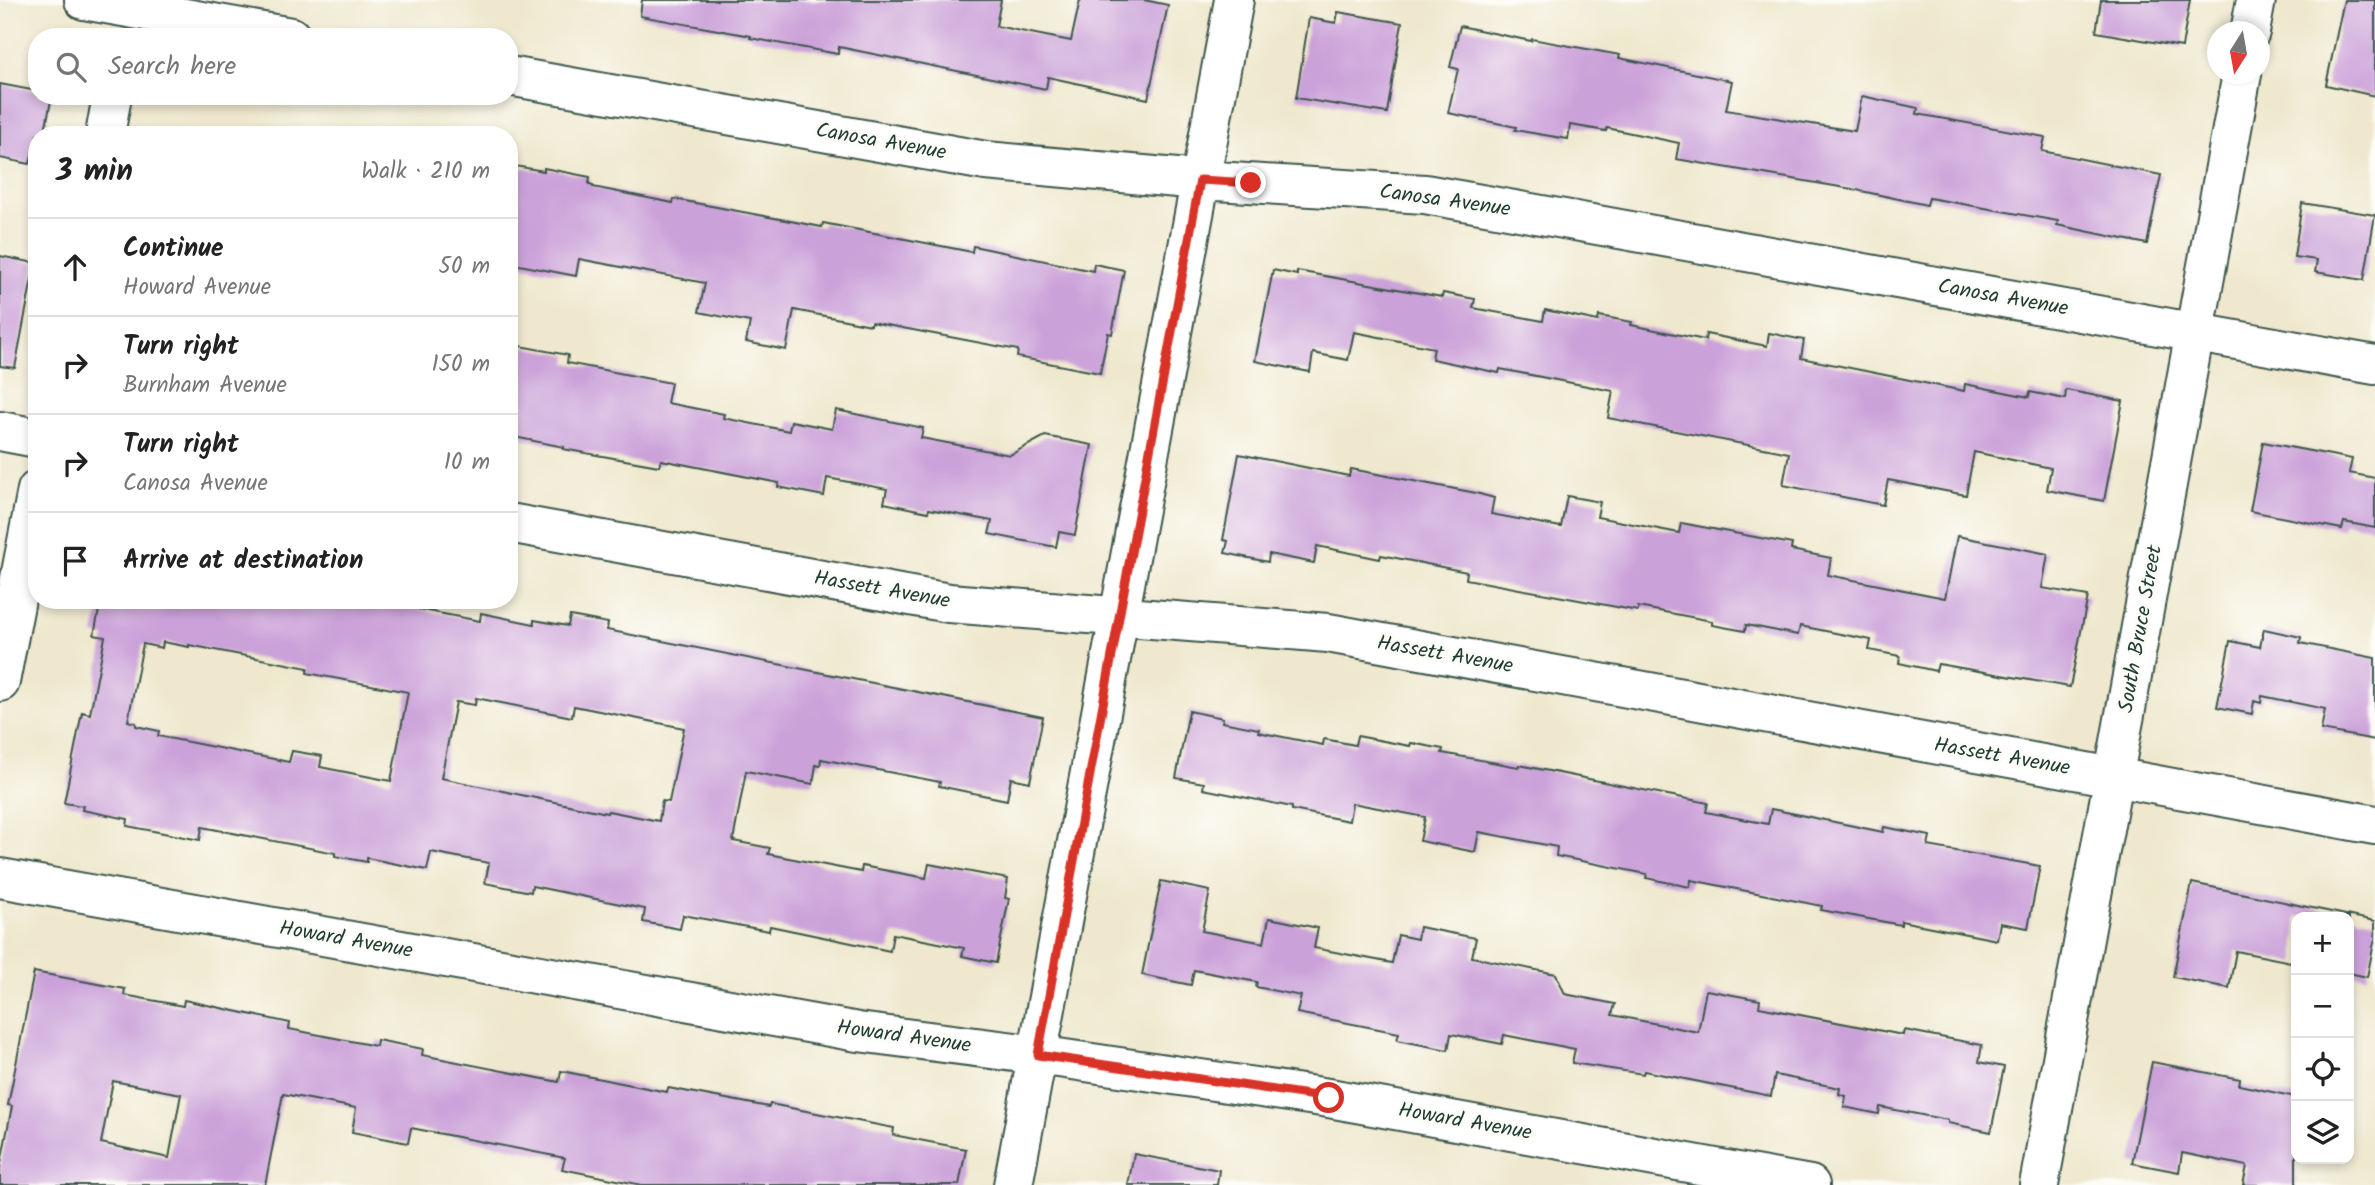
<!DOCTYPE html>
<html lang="en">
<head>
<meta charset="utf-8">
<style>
  body { margin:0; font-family:Kalam,sans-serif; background:#f6f6f6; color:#222 }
  .controls { position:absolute; right:21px; bottom:21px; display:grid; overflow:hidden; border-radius:14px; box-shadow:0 4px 10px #0003 }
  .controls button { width:63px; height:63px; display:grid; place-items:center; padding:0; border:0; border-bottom:2px solid #e0e0e0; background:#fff; color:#222; font:35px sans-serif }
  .compass { position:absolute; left:2207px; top:21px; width:63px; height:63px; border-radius:50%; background:#fff; box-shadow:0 4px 10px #0003; rotate:191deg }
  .stop { position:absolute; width:21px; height:21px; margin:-16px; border:5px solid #d93025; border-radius:50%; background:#fff }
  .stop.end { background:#d93025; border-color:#fff; box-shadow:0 2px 7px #0008 }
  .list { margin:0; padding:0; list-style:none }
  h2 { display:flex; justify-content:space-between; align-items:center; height:91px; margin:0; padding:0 28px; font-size:30px }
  h2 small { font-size:23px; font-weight:400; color:#767676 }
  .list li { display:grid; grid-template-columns:46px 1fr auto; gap:21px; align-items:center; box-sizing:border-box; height:98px; padding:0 28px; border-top:2px solid #e0e0e0 }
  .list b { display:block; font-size:26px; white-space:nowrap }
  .list p { margin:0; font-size:23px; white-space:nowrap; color:#767676 }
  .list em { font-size:23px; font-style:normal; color:#767676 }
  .icon { flex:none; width:38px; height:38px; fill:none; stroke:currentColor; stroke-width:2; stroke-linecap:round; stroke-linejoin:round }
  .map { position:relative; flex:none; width:2375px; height:1185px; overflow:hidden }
  .search { position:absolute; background:#fff; box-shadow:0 4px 10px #0003; left:28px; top:28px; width:490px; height:77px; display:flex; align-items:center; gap:18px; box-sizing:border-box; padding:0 24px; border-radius:28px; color:#767676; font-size:26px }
  .panel { position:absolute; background:#fff; box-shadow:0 4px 10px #0003; left:28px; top:126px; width:490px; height:483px; border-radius:28px }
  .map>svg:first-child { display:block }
  .building { fill:#cba1d9; fill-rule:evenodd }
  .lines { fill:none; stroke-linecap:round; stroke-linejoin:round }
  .minor-casing { stroke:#3e574b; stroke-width:42 }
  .minor { stroke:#fff; stroke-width:38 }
  .route { stroke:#d93025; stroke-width:9 }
  .labels { text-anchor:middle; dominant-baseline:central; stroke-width:6; stroke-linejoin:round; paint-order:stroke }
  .street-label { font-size:21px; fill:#1f3d34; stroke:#fdfcf7 }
</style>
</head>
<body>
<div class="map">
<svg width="2375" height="1185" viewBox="0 0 2375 1185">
  <rect width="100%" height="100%" fill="#fdfcf7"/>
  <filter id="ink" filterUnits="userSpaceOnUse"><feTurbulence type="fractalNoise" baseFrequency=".0143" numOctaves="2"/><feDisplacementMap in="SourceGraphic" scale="14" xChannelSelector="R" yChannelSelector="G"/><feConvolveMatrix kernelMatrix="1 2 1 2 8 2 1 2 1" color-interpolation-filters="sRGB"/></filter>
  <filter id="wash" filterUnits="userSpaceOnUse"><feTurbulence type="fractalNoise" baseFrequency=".00686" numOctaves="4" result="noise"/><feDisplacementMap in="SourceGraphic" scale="28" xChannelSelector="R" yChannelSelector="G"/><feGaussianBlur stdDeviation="1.57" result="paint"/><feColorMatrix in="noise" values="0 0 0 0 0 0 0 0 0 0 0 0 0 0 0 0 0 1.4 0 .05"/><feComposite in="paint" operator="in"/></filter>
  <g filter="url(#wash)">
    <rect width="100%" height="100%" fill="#efe8ce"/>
    <g id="blocks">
      <path class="building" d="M642 0H1001L996 26 1071 41 1080 0H1144L1168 5 1148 99 1048 77 1046 89 839 47 838 54 750 38 751 36 640 16Z
        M2101 0H2190L2182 47 2096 32Z
        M2344 0H2375V96L2326 85Z
        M1338 12 1402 23 1387 113 1296 98 1309 18 1336 23Z
        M1460 26 1531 41 1532 39 1620 55 1619 58 1732 81 1726 110 1855 131 1862 96 1918 108 1917 114 2045 137 2042 151 2161 175 2147 244 2057 225 2058 221 1929 198 1927 205 1852 189 1676 159 1679 143 1607 128 1606 131 1570 125 1568 139 1515 130 1516 127 1448 113 1458 69 1450 67Z
        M0 84 37 91V96H52L44 135H37V144H34L30 164 0 158Z
        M509 165 544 171V168L590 177 589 184 593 185V187L673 203 674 199 822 227 823 223 972 252 973 246 1093 271 1094 264 1124 270 1112 334 1108 333 1100 373 1017 357 1018 350 871 322V325L794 310 786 350 746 342 750 322 699 312 705 283 579 259 576 276 509 263Z
        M2302 203 2375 215 2364 280 2315 272 2317 260 2294 257Z
        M0 256 35 263 15 368 0 366Z
        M1273 270 1297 275V271L1442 297 1443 293 1475 299 1473 308 1543 321 1545 310 1598 321 1599 316 1632 322 1631 325 1705 340 1706 334 1767 346 1769 333 1804 340 1801 358 1964 391 1965 384 2029 397 2030 392 2065 399 2066 390 2123 401 2104 501 2047 490 2051 468 1974 452 1966 495 1888 480 1883 505 1783 485 1789 453 1608 418 1613 391 1500 369 1499 373 1432 359 1434 348 1354 332 1348 360 1313 353 1310 372 1255 361Z
        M509 344 568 355 567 363 671 383 667 403 724 414 723 418 789 431 791 421 832 429 836 410 923 428 921 438 1010 455 1045 436 1092 445 1075 535 1059 532 1056 547 989 534 992 521 929 509 928 512 884 503 887 489 827 478 824 496 778 487 779 483 661 460 659 466 563 449 564 447 509 436Z
        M2263 442 2352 459 2349 473 2375 478V528L2344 522 2342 529 2250 511Z
        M1239 454 1349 476 1351 469 1476 493 1494 498 1491 514 1561 527 1567 496 1600 502 1597 517 1679 533 1681 523 1792 544 1791 550 1831 558 1828 575 1945 598 1957 536 2048 554 2042 588 2088 596 2070 687 1938 664 1936 671 1899 663 1900 656 1869 650 1871 640 1800 626 1798 635 1746 625 1745 631 1712 625V621L1638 607V611L1466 579 1467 572 1381 555 1380 559 1317 546 1314 563 1269 554 1268 562 1225 553 1228 541 1223 540Z
        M101 600H408L407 607 480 621 481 613 534 624V620L568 626 570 616 608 623 607 630 1043 717 1030 782 1011 778 1007 800 939 786 940 782 821 759 820 766 816 765 813 784 746 771 733 841 770 848 768 854 861 872 862 866 926 878 929 864 1008 879 1005 898 1009 899 996 963 962 956 964 948 893 934 890 951 770 926 769 931 683 915 680 929 643 922 645 909 532 886 531 892 485 883 489 863 431 852 427 870 367 858V862L335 856V853L202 827 200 840 127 826 128 819 82 810 83 806 64 803 82 712 90 714 105 637 94 635ZM163 642 189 647V645L308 668 307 673 408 692 391 781 320 767 322 756 292 751 289 762 158 736 159 731 136 726V723L128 721 143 644 162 648ZM476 698 572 717 574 706 684 728 669 802 662 801 659 821 608 811 607 813 441 778 456 702 475 705Z
        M2264 629 2301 637 2300 643 2375 658V740L2321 730 2325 709 2262 696 2261 703 2254 701 2252 714 2217 707 2230 641 2260 647Z
        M1189 711 1223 718 1222 722 1259 729 1258 732 1323 745 1324 739 1355 745 1357 736 1410 746 1411 743 1443 749 1442 753 1518 767 1519 765 1708 803 1706 812 1768 824 1771 809 1883 832 1884 827 1930 836 1928 846 2040 866 2028 928 2000 923 1997 940 1901 921V925L1821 910 1822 906 1691 880 1690 887 1646 878 1647 874 1556 856 1557 847 1479 832 1475 852 1420 841 1425 817 1352 803 1349 821 1292 810V807L1203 789 1204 783 1176 778Z
        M1161 881 1210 891 1202 931 1264 943 1269 918 1318 928 1314 948 1392 963 1398 935 1417 939 1419 927 1476 938 1472 957 1556 974 1565 994 1615 1004 1612 1015 1698 1032 1706 990 1760 1000 1759 1007 1903 1035 1904 1030 1982 1045 1979 1062 2004 1067 1991 1132 1948 1123V1120L1880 1107 1879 1114 1844 1107 1846 1096 1839 1094 1840 1088 1775 1075 1771 1096 1644 1071 1643 1074 1572 1063 1575 1049 1504 1035 1502 1044 1451 1034 1448 1050 1397 1040 1399 1033 1297 1013 1301 996 1256 987 1257 982 1194 970 1191 985 1142 975Z
        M2192 883 2375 921V938L2367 977 2349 973V917H2296V963L2236 951 2229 988 2173 977Z
        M34 972 125 989 124 995 183 1006 184 1000 290 1023 289 1029 376 1046 377 1040 423 1049 422 1055 559 1082 561 1071 667 1092 668 1088 769 1107 770 1104 894 1128 893 1135 966 1149 959 1185H642L562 1169 565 1158 411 1128 408 1143 352 1132 356 1108 283 1094 265 1185H0V1168L12 1106 8 1105ZM113 1081 181 1094 169 1158 101 1143Z
        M2152 1062 2240 1079 2239 1085 2296 1097V1185H2243L2247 1166 2182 1153 2179 1172 2132 1163Z
        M1134 1154 1219 1170 1217 1185H1128Z"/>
    </g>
  </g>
  <g filter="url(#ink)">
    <use href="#blocks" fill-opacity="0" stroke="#3e574b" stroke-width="2"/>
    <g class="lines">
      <defs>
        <path id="minor" d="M84 0 291 37
          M2250 32 2256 0
          M509 76 986 161 1200 180 1425 194 2375 365
          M105 135 112 96
          M0 431 37 438
          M509 523 949 603 1328 633 2375 825
          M0 682 37 490
          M0 878 858 1032 1038 1055 1329 1098 1810 1185
          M1013 1185 1234 0
          M2039 1185 2242 74"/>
      </defs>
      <use href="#minor" class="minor-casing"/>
      <use href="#minor" class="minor"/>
    </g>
  </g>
  <g class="lines" filter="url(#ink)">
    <path class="route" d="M1251 183 1200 180 1038 1055 1329 1098"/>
  </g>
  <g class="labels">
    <g class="street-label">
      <text transform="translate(881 142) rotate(10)">Canosa Avenue</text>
      <text transform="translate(1445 201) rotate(8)">Canosa Avenue</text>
      <text transform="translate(2003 298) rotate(10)">Canosa Avenue</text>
      <text transform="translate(882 590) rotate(10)">Hassett Avenue</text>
      <text transform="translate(2141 629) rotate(-80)">South Bruce Street</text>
      <text transform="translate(1445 655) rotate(10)">Hassett Avenue</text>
      <text transform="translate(2002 757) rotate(10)">Hassett Avenue</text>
      <text transform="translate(346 940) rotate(10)">Howard Avenue</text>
      <text transform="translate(904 1037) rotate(8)">Howard Avenue</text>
      <text transform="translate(1465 1122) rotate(10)">Howard Avenue</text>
    </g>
  </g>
</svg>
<div class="controls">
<button>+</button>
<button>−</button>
<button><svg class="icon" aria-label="locate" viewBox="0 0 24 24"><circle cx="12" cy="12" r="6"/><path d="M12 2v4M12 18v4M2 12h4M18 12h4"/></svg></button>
<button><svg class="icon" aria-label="layers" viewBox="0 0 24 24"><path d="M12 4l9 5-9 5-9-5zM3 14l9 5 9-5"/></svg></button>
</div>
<svg class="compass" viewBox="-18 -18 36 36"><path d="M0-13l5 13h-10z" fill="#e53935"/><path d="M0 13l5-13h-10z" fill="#767676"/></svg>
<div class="stop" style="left:1329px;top:1098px"></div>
<div class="stop end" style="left:1251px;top:183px"></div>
<div class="search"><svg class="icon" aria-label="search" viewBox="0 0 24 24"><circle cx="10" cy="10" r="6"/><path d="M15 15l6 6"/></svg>Search here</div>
<section class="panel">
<h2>3 min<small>Walk · 210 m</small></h2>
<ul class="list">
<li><svg class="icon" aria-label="ahead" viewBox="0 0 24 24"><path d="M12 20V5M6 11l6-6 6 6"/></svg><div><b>Continue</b><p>Howard Avenue</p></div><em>50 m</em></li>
<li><svg class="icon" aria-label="right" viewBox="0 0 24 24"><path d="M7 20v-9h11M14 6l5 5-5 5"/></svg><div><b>Turn right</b><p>Burnham Avenue</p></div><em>150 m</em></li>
<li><svg class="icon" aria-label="right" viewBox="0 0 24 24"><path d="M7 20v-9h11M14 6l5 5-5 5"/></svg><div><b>Turn right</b><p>Canosa Avenue</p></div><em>10 m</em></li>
<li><svg class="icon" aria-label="arrive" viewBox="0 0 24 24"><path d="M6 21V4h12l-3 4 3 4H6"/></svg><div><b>Arrive at destination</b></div></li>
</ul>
</section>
</div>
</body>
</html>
